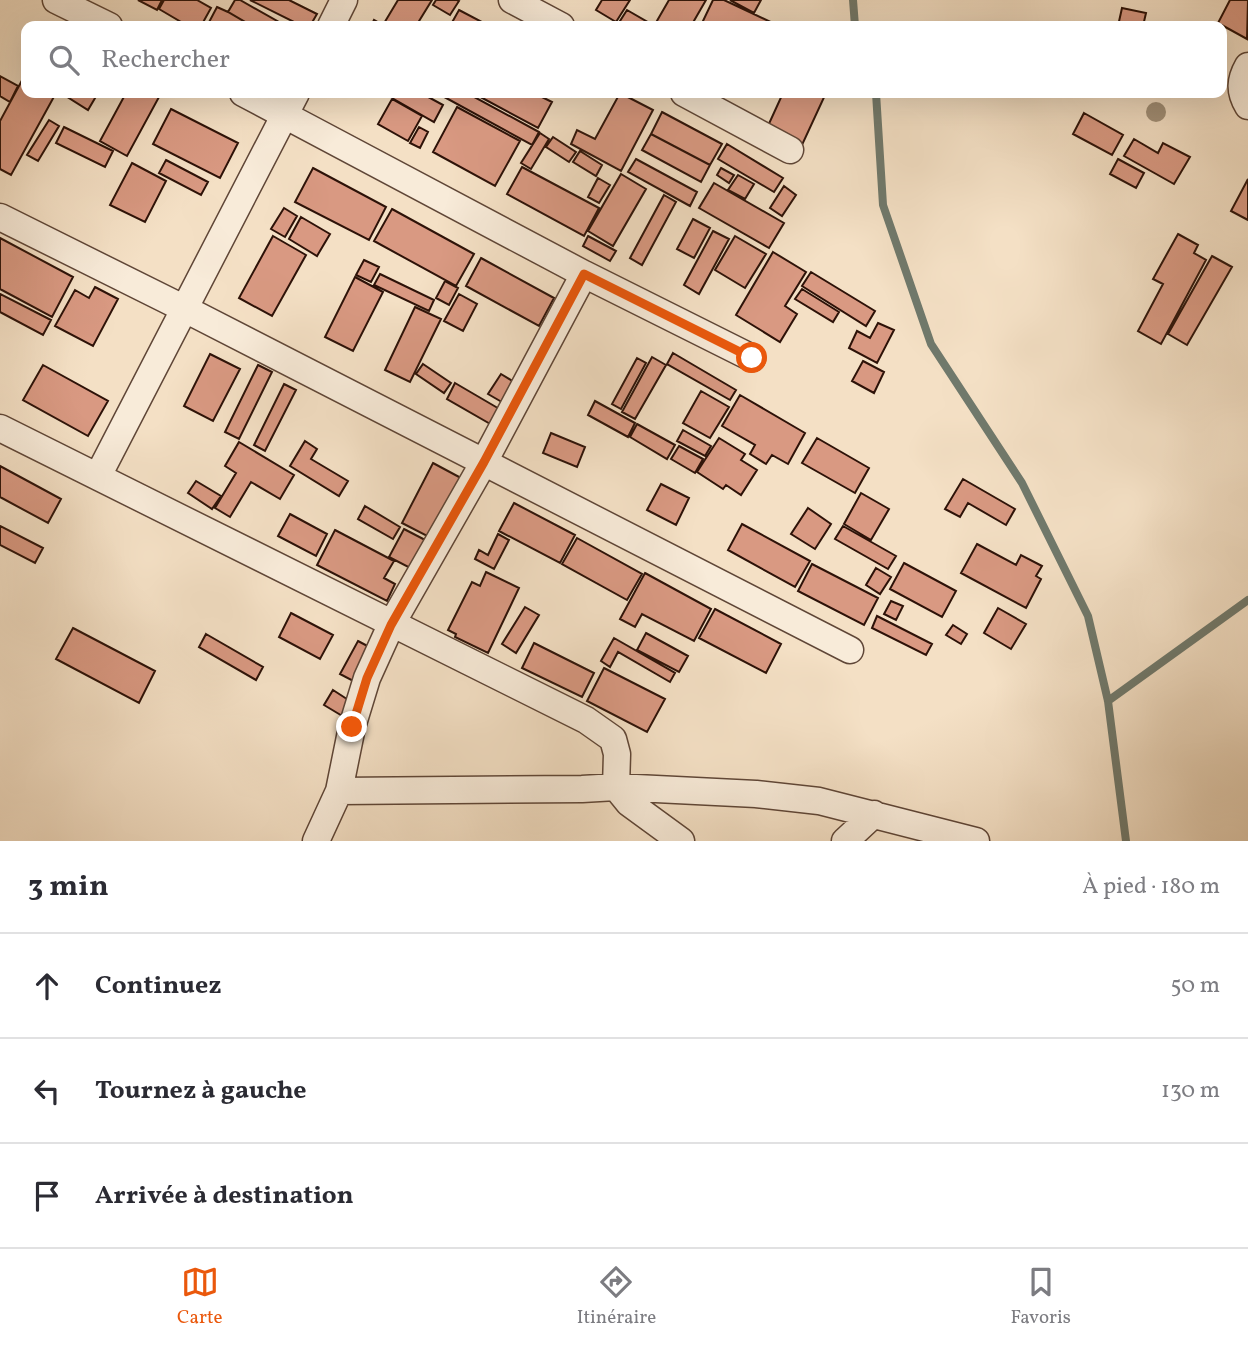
<!DOCTYPE html>
<html lang="fr">
<head>
<meta charset="utf-8">
<style>
  body { margin:0; font-family:Vollkorn,serif; background:#f2f2f3; color:#2b2b33 }
  .stop { position:absolute; width:21px; height:21px; margin:-16px; border:5px solid #ea580c; border-radius:50%; background:#fff }
  .stop.end { background:#ea580c; border-color:#fff; box-shadow:0 2px 7px #0008 }
  .list { margin:0; padding:0; list-style:none }
  h2 { display:flex; justify-content:space-between; align-items:center; height:91px; margin:0; padding:0 28px; font-size:30px }
  h2 small { font-size:23px; font-weight:400; color:#7c7c81 }
  .list li { display:grid; grid-template-columns:46px 1fr auto; gap:21px; align-items:center; box-sizing:border-box; height:105px; padding:0 28px; border-top:2px solid #e1e1e2 }
  .list b { display:block; font-size:26px; white-space:nowrap }
  .list em { font-size:23px; font-style:normal; color:#7c7c81 }
  .icon { flex:none; width:38px; height:38px; fill:none; stroke:currentColor; stroke-width:2; stroke-linecap:round; stroke-linejoin:round }
  .map { position:relative; flex:none; width:1248px; height:841px; overflow:hidden }
  .search { position:absolute; background:#fff; box-shadow:0 7px 28px #0002; left:21px; right:21px; top:21px; height:77px; display:flex; align-items:center; gap:18px; box-sizing:border-box; padding:0 24px; border-radius:14px; color:#7c7c81; font-size:26px }
  .sheet { height:406px; background:#fff }
  nav { display:flex; justify-content:space-around; align-items:center; box-sizing:border-box; height:98px; border-top:2px solid #e1e1e2; background:#fff; font-size:19px; color:#7c7c81 }
  nav a { display:grid; justify-items:center; gap:4px }
  nav .on { color:#ea580c }
  .map>svg:first-child { display:block }
  .lines { fill:none; stroke-linecap:round; stroke-linejoin:round }
  .stream { stroke:#70796c; stroke-width:8 }
  .building { fill:#d99982; stroke:#2d1208; stroke-width:2 }
  .street-casing { stroke:#5f4637; stroke-width:29 }
  .street { stroke:#f8ebd9; stroke-width:26 }
  .tree { fill:#a29179 }
  .route { stroke:#ea580c; stroke-width:9 }
</style>
</head>
<body>
<div class="map">
<svg width="1248" height="841" viewBox="0 0 1248 841">
  <rect width="100%" height="100%" fill="#f4e0c5"/>
  <filter id="stains"><feTurbulence type="fractalNoise" baseFrequency=".00286" numOctaves="4"/><feColorMatrix values="0 0 0 0 .2 0 0 0 0 .09 0 0 0 0 .02 0 0 0 .5 -.17"/></filter>
  <radialGradient id="worn" r=".72"><stop offset=".6" stop-color="#630" stop-opacity="0"/><stop offset="1" stop-color="#630" stop-opacity=".3"/></radialGradient>
  <g class="lines">
    <path class="stream" d="M853 0 855 26
      M876 93 883 205 931 344 1022 483 1088 616 1108 701 1126 841
      M1108 701 1248 600"/>
  </g>
  <path class="building" d="M138 0H162L157 10Z
    M164 0H197L211 8 201 26H188L159 9Z
    M235 0H240L286 26H252L228 12Z
    M250 0H289L317 14 310 26H302Z
    M398 0H432L416 26H371L374 20 383 25Z
    M436 0H457L459 1 450 15 433 5Z
    M602 0H630L616 22 596 10Z
    M669 0H706L691 26H654Z
    M713 0H724L779 26H708L702 23Z
    M730 0H761L754 13Z
    M1230 0H1248L1247 39 1218 23Z
    M217 7 228 12 252 26H207Z
    M1122 8 1146 13 1143 26H1118Z
    M459 10 484 23 482 26H450Z
    M627 10 651 24 650 26H628L620 21Z
    M26 73V93H56L11 175 0 169V121Z
    M0 76 18 86 10 102 0 96Z
    M61 93H98L88 110Z
    M126 93H151L159 97 127 156 100 141Z
    M395 93H421L443 105 434 122 392 98Z
    M437 93H467L539 132 532 145Z
    M473 93H534L552 102 538 128Z
    M620 93 653 110 621 171 571 144 577 130 595 139Z
    M783 93H826L802 145 767 128Z
    M392 99 422 116 408 141 378 124Z
    M457 107 520 141 495 186 433 152Z
    M171 109 238 143 220 178 153 144Z
    M662 112 722 144 710 165 651 134Z
    M1084 113 1123 135 1112 155 1073 134Z
    M49 120 59 126 38 161 27 155Z
    M64 127 113 151 105 167 56 143Z
    M419 127 428 132 420 148 410 143Z
    M540 133 549 139 531 169 521 163Z
    M651 134 710 165 701 182 642 150Z
    M553 137 576 152 569 162 546 147Z
    M1134 139 1158 153 1163 143 1190 157 1174 184 1124 156Z
    M727 144 783 178 774 192 718 159Z
    M580 151 602 165 596 176 573 162Z
    M636 159 697 192 690 206 628 172Z
    M1118 159 1144 173 1136 188 1110 174Z
    M166 160 208 182 201 195 159 173Z
    M132 163 166 181 145 222 110 205Z
    M522 167 599 208 584 236 507 194Z
    M313 168 386 207 369 240 295 202Z
    M721 168 734 175 729 183 717 175Z
    M621 174 646 189 613 246 588 231Z
    M738 175 754 184 745 199 728 190Z
    M598 178 610 185 599 203 588 197Z
    M1248 179V220L1231 211Z
    M714 183 784 223 769 248 699 208Z
    M784 186 796 195 782 216 770 208Z
    M664 195 676 202 642 265 630 258Z
    M284 208 297 216 285 237 271 229Z
    M392 209 474 254 456 286 374 241Z
    M301 217 330 234 317 256 289 239Z
    M693 219 710 228 694 258 677 249Z
    M713 231 729 239 699 294 684 285Z
    M1178 234 1198 245 1194 253 1206 260 1161 344 1138 331 1163 284 1153 279Z
    M273 236 306 255 272 316 239 298Z
    M588 236 616 251 610 261 583 246Z
    M735 236 766 254 745 288 715 270Z
    M0 238 73 277 52 317 0 289Z
    M773 252 806 272 785 306 797 314 780 342 736 315Z
    M1212 256 1232 267 1187 345 1168 334Z
    M481 258 554 298 539 326 466 286Z
    M364 260 379 267 371 282 356 275Z
    M811 272 875 311 866 326 802 286Z
    M380 274 434 300 429 311 374 285Z
    M355 277 383 292 353 351 325 337Z
    M445 281 458 288 449 305 436 298Z
    M95 287 118 299 93 346 55 326 75 290 89 298Z
    M802 289 839 312 833 322 795 299Z
    M0 294 51 320 43 335 0 312Z
    M459 294 477 304 463 331 444 321Z
    M415 307 441 319 410 382 385 370Z
    M878 323 894 330 877 363 849 348 857 331 870 338Z
    M673 353 736 390 730 400 667 364Z
    M210 354 240 369 213 421 184 406Z
    M652 357 666 365 635 419 622 412Z
    M637 358 646 363 621 409 612 404Z
    M863 361 884 372 874 393 852 381Z
    M423 364 451 383 444 393 416 374Z
    M43 365 108 401 88 436 23 400Z
    M258 365 272 372 239 439 225 432Z
    M501 374 519 385 507 405 488 394Z
    M455 383 508 414 499 429 447 399Z
    M284 384 296 390 265 451 254 445Z
    M701 391 729 407 710 438 683 423Z
    M740 395 805 433 788 464 772 455 766 464 750 454 755 445 722 426Z
    M595 401 635 423 628 437 588 415Z
    M637 424 675 445 667 459 630 437Z
    M683 430 711 446 705 456 677 441Z
    M551 433 585 447 577 467 543 453Z
    M719 438 745 454 741 460 757 470 741 495 726 485 723 489 697 472Z
    M817 438 869 468 855 493 802 463Z
    M305 441 317 449 311 459 348 481 339 496 290 466Z
    M239 442 294 475 280 499 251 482 230 517 215 508 236 473 225 466Z
    M679 446 703 459 695 473 671 459Z
    M433 463 461 478 431 538 402 523Z
    M0 466 61 499 48 523 0 497Z
    M963 479 1015 509 1006 525 968 503 960 517 945 509Z
    M196 481 221 496 212 509 188 493Z
    M661 484 689 498 676 525 647 510Z
    M861 493 889 509 871 540 844 524Z
    M514 503 575 535 560 563 499 531Z
    M365 506 400 527 393 539 358 519Z
    M808 508 831 524 815 549 791 534Z
    M290 514 327 534 316 556 278 536Z
    M742 524 810 561 795 587 728 550Z
    M0 526 43 548 35 563 0 545Z
    M843 526 896 556 888 569 835 539Z
    M404 529 431 543 416 571 389 557Z
    M335 530 394 561 384 578 395 584 387 601 317 565Z
    M498 534 509 540 494 569 475 559 479 550 488 555Z
    M577 538 642 574 627 600 562 564Z
    M977 544 1016 565 1021 555 1042 566 1036 576 1041 579 1026 608 961 573Z
    M904 563 956 591 942 617 890 589Z
    M812 564 878 598 864 625 798 591Z
    M876 568 891 577 880 594 866 585Z
    M486 572 519 588 488 653 455 637 456 634 448 630 472 582 480 586Z
    M645 573 711 609 694 641 642 614 635 627 620 619Z
    M891 601 903 606 896 620 884 614Z
    M525 607 539 615 516 653 502 644Z
    M998 608 1026 624 1011 649 984 633Z
    M715 609 781 644 766 673 699 638Z
    M291 613 333 635 320 659 279 637Z
    M877 616 932 644 926 655 872 628Z
    M953 625 967 634 961 644 946 635Z
    M73 628 155 671 139 703 56 659Z
    M646 633 688 656 679 672 637 650Z
    M206 634 263 667 256 680 199 647Z
    M614 638 675 673 670 682 618 652 610 667 601 661Z
    M358 641 375 650 357 683 340 674Z
    M534 643 594 673 582 697 522 668Z
    M604 668 665 699 647 732 587 701Z
    M333 690 353 703 344 717 324 705Z"/>
  <g class="lines">
    <defs>
      <path id="street" d="M56 0 109 26
        M512 0 561 26
        M331 26 344 0
        M1248 66C1240 80 1239 91 1248 106
        M243 93 584 274 752 358
        M684 93 790 150
        M0 217 185 309 850 650
        M0 428 586 720 613 739 617 754 616 787 629 803 681 841
        M98 476 296 93
        M339 791 582 789 616 787 756 794 819 801 976 841
        M316 841 339 791 352 727 367 678 391 625 484 462 584 274
        M845 841 874 814"/>
    </defs>
    <use href="#street" class="street-casing"/>
    <use href="#street" class="street"/>
  </g>
  <circle class="tree" cx="1156" cy="112" r="10"/>
  <g class="lines">
    <path class="route" d="M352 727 367 678 391 625 484 462 584 274 752 358"/>
  </g>
  <rect width="100%" height="100%" filter="url(#stains)"/>
  <rect width="100%" height="100%" fill="url(#worn)"/>
</svg>
<div class="stop" style="left:752px;top:358px"></div>
<div class="stop end" style="left:352px;top:727px"></div>
<div class="search"><svg class="icon" aria-label="search" viewBox="0 0 24 24"><circle cx="10" cy="10" r="6"/><path d="M15 15l6 6"/></svg>Rechercher</div>
</div>
<section class="sheet">
<h2>3 min<small>À pied · 180 m</small></h2>
<ul class="list">
<li><svg class="icon" aria-label="ahead" viewBox="0 0 24 24"><path d="M12 20V5M6 11l6-6 6 6"/></svg><div><b>Continuez</b></div><em>50 m</em></li>
<li><svg class="icon" aria-label="left" viewBox="0 0 24 24"><path d="M17 20v-9H6M10 6l-5 5 5 5"/></svg><div><b>Tournez à gauche</b></div><em>130 m</em></li>
<li><svg class="icon" aria-label="arrive" viewBox="0 0 24 24"><path d="M6 21V4h12l-3 4 3 4H6"/></svg><div><b>Arrivée à destination</b></div></li>
</ul>
</section>
<nav>
<a class="on"><svg class="icon" aria-label="map" viewBox="0 0 24 24"><path d="M3 6l6-2 6 2 6-2v14l-6 2-6-2-6 2zM9 4v14M15 6v14"/></svg>Carte</a>
<a><svg class="icon" aria-label="directions" viewBox="0 0 24 24"><path d="M12 3l9 9-9 9-9-9zM9 14v-3h6M13 9l2 2-2 2"/></svg>Itinéraire</a>
<a><svg class="icon" aria-label="saved" viewBox="0 0 24 24"><path d="M7 4h10v16l-5-4-5 4z"/></svg>Favoris</a>
</nav>
</body>
</html>
